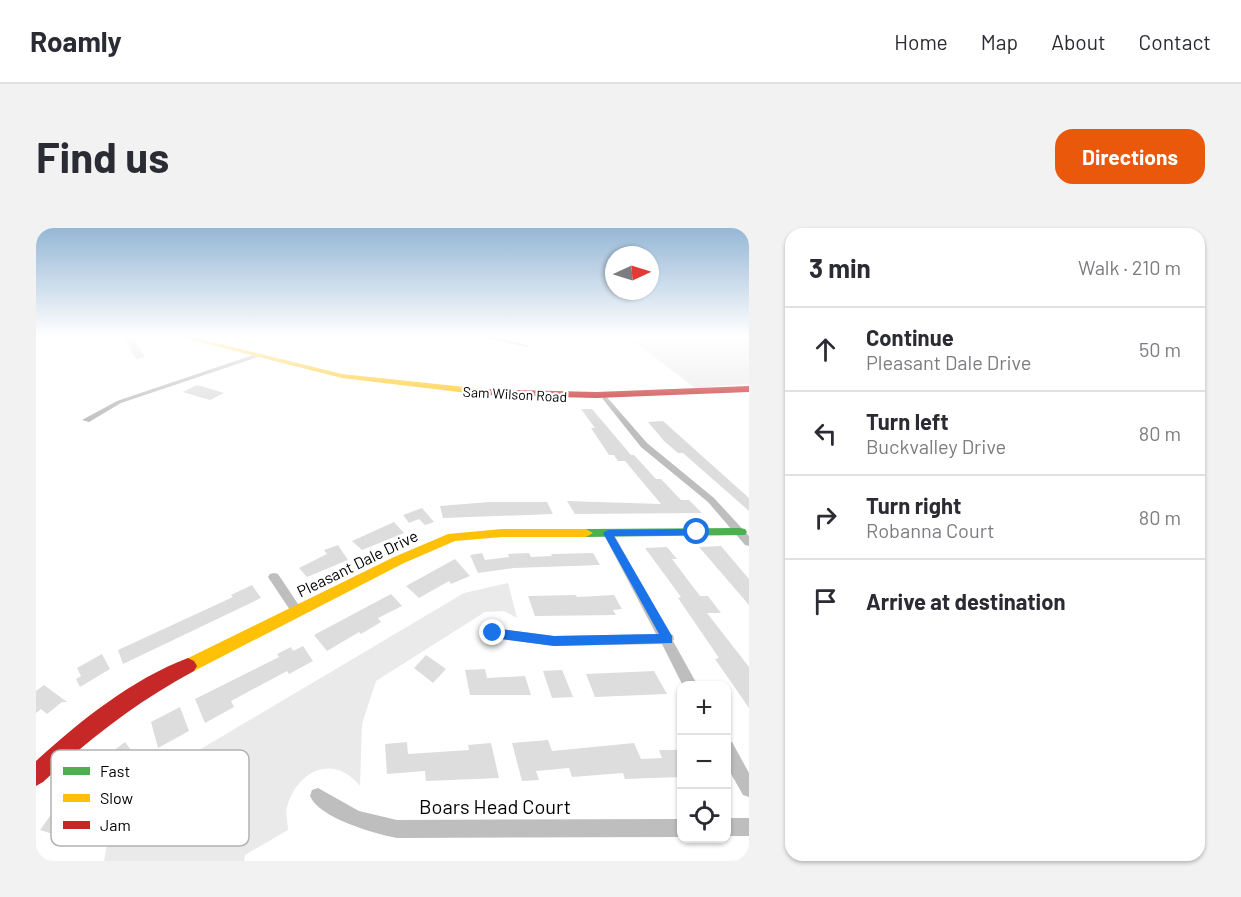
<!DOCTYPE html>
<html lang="en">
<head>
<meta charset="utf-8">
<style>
  body { margin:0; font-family:Barlow,sans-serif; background:#f2f2f3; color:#2b2b33 }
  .controls { position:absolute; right:18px; bottom:18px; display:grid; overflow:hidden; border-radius:12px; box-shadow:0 2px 4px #0004 }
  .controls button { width:54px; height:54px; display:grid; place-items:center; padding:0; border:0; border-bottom:2px solid #e1e1e2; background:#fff; color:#2b2b33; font:30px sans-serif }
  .compass { position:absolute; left:569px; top:18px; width:54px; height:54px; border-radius:50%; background:#fff; box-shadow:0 2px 4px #0004; rotate:86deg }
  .stop { position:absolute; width:18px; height:18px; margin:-14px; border:4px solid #1a73e8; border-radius:50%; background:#fff }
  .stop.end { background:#1a73e8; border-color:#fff; box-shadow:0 2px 6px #0008 }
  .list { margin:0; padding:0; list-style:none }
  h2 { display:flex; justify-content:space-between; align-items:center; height:78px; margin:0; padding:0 24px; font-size:26px }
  h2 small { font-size:20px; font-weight:400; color:#7c7c81 }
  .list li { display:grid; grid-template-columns:39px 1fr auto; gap:18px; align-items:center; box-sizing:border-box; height:84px; padding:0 24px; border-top:2px solid #e1e1e2 }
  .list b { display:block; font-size:22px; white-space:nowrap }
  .list p { margin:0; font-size:20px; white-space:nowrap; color:#7c7c81 }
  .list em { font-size:20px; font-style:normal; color:#7c7c81 }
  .icon { flex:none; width:33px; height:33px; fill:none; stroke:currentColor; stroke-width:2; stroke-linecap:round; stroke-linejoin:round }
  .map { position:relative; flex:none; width:713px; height:633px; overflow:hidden; border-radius:18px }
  header { display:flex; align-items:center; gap:36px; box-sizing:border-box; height:84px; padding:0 30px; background:#fff; border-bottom:2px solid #e1e1e2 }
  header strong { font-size:28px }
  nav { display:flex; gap:33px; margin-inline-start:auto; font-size:21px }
  .intro { display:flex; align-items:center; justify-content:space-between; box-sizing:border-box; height:144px; padding:0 36px }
  h1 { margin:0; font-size:42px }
  .button { padding:15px 27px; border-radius:18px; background:#ea580c; color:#fff; font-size:21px; font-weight:700 }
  main { display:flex; gap:36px; padding:0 36px }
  aside { flex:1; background:#fff; border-radius:18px; box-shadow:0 2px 4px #0004 }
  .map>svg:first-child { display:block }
  .green { fill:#eaeaea }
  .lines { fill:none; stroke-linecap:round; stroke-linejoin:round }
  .stream { stroke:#bcbcbc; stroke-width:2 }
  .building { fill:#ddd }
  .street { fill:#bebebe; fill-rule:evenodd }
  .fast { fill:#4caf50; fill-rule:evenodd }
  .slow { fill:#ffc107; fill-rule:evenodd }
  .jam { fill:#c62828; fill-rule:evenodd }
  .route { fill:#1a73e8 }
  .labels { text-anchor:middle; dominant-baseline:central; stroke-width:4.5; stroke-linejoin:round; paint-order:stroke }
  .far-street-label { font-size:14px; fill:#000; stroke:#fff }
  .street-label { font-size:16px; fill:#000; stroke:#fff }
  .near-street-label { font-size:20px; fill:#000; stroke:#fff }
  .key { fill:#fff; stroke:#b2b2b2; stroke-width:1.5 }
  .key-label { font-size:16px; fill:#000 }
</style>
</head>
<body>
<header>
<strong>Roamly</strong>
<nav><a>Home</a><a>Map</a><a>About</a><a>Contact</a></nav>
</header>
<div class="intro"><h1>Find us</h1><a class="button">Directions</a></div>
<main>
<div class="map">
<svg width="713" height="633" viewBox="0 0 713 633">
  <rect width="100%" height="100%" fill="#fff"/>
  <path class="green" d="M595 111 713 113V156L659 160Z
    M472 355 481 390 468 383 449 384 340 453 326 496 324 558C298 525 261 542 251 579 249 585 252 595 252 602L209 627 208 633H68L75 593 131 541 428 365Z"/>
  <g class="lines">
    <path class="stream" d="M446 108 492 118"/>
  </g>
  <path class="building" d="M87 108H96L109 129 100 131Z
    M161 157 165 158 188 165 174 172 147 164Z
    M545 181H556L595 227H598L620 251H625L645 272H653L666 285 539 286 531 273 625 276 589 233H582L578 227H573L555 200H559Z
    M627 193 713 270V283L647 225H642L628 213 612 194Z
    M453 274H511L517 286 407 290 404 278Z
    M386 280 398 294 389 297 383 291 373 295 367 287Z
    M358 294 368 305 326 322 316 313Z
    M302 317 312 332 271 349 263 340 291 326 288 322Z
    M685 318 713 351V377L663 319Z
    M631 319 641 331H636L664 368H672L685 385H671L713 439V480L679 431 683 430 642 370 645 369 609 320Z
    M446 325 449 332 473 329 472 326 493 325 495 329 516 328 515 326 557 325 564 337 478 340 442 345 434 327Z
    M419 331 434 348 415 356 413 353 383 370 370 358Z
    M216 357 225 370 87 436 82 422 197 369 195 367Z
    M355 366 366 378 342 390 345 394 325 406 323 404 291 423 278 407Z
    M540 367 541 369 578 367 586 381 577 382 580 387 499 388 492 368Z
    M267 418 277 433 253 446 251 443 195 473 198 479 169 495 159 471 243 429 241 426 255 419 257 423Z
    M66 426 74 441 44 459 40 451 45 448 41 440Z
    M390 427 410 441 397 455 378 440Z
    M449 441 451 450 489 448 495 467H434L429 442Z
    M526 442 537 469 516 470 507 443Z
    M618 443 631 466 559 469 550 446Z
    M8 457 31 474H26L11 486 5 481 0 485V463Z
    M144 479 153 503 122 520 115 494Z
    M512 512 516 523 598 515 605 531 626 530 623 522H645V549L589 551 587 545 536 549 533 540 500 543 503 552 486 553 476 515Z
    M89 514 106 537 74 564 57 538Z
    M371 514 372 526 433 522 432 517 455 515 463 550 390 553 389 543 351 546 349 516Z
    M29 567 60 575 36 612 4 602Z"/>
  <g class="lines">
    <path class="street" d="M220 126 223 128 222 129 85 175 53 194 46 192 81 173Z
      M566 168H570L611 215 678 270 713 308V318L709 317 672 274 605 219 566 170Z
      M572 302 577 305 634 406 637 407 638 411 637 413 662 458H647L626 416 518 418 452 409 451 405 452 401 457 400 518 408 620 406 567 305Z
      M238 345 242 346 266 382 264 385 260 387 256 385 232 349 234 346Z
      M690 512 696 514 713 545V569L707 567 690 537Z
      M282 560 323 583 361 592 646 591V609L361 610C339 606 283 590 274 568L276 562Z
      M690 590H713V608H690Z"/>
    <path class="fast" d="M704 300 709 301 711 304 709 307 550 309 543 305 550 301Z"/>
    <path class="slow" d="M140 108H152L306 146 448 161 452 164 448 167 306 150Z
      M466 301H550L557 305 550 309H466L419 313 368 335 158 443 152 446 146 443 143 438 146 433 358 329 412 306Z"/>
    <path class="jam" d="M713 158V164L560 170 448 167 444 164 448 161 560 164Z
      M152 430 158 433 161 438 158 443C102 473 53 511 7 554L0 558V533C44 493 96 451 152 430Z"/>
  </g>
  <linearGradient id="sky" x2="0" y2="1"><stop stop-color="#96b7d6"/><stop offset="0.55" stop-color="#fff"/><stop offset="1" stop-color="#fff" stop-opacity="0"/></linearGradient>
  <rect width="713" height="197" fill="url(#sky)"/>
  <path class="route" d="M661 301 665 304 664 307 578 308 636 408V415L518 418 457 410 451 405 457 400 518 408 623 406 567 305 572 302Z"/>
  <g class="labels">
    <g class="far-street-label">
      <text transform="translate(479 166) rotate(3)">Sam Wilson Road</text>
    </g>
    <g class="street-label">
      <text transform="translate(321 335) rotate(-26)">Pleasant Dale Drive</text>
    </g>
    <g class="near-street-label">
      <text x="459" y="578">Boars Head Court</text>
    </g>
  </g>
  <rect x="15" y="522" width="198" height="96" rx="9" class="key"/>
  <rect x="27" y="539" width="27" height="8" fill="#4caf50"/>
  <rect x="27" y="566" width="27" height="8" fill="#ffc107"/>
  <rect x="27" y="593" width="27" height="8" fill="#c62828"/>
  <g class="key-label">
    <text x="64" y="549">Fast</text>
    <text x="64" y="576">Slow</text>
    <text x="64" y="603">Jam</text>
  </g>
</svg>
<div class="controls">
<button>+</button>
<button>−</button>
<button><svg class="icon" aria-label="locate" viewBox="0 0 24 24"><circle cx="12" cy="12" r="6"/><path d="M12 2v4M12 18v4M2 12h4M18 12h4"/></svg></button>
</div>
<svg class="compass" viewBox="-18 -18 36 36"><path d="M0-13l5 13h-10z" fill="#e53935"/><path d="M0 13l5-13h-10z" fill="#7c7c81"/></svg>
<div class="stop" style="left:661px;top:304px"></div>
<div class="stop end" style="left:457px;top:405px"></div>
</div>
<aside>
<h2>3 min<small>Walk · 210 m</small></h2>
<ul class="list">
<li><svg class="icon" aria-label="ahead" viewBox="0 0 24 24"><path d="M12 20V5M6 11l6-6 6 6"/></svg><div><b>Continue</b><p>Pleasant Dale Drive</p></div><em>50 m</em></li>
<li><svg class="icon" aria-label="left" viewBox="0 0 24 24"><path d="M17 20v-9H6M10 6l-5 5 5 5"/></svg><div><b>Turn left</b><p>Buckvalley Drive</p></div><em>80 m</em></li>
<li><svg class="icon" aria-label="right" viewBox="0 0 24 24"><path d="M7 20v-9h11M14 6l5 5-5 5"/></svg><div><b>Turn right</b><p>Robanna Court</p></div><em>80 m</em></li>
<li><svg class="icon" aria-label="arrive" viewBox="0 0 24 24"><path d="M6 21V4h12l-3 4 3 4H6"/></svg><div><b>Arrive at destination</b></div></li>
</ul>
</aside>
</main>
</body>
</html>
